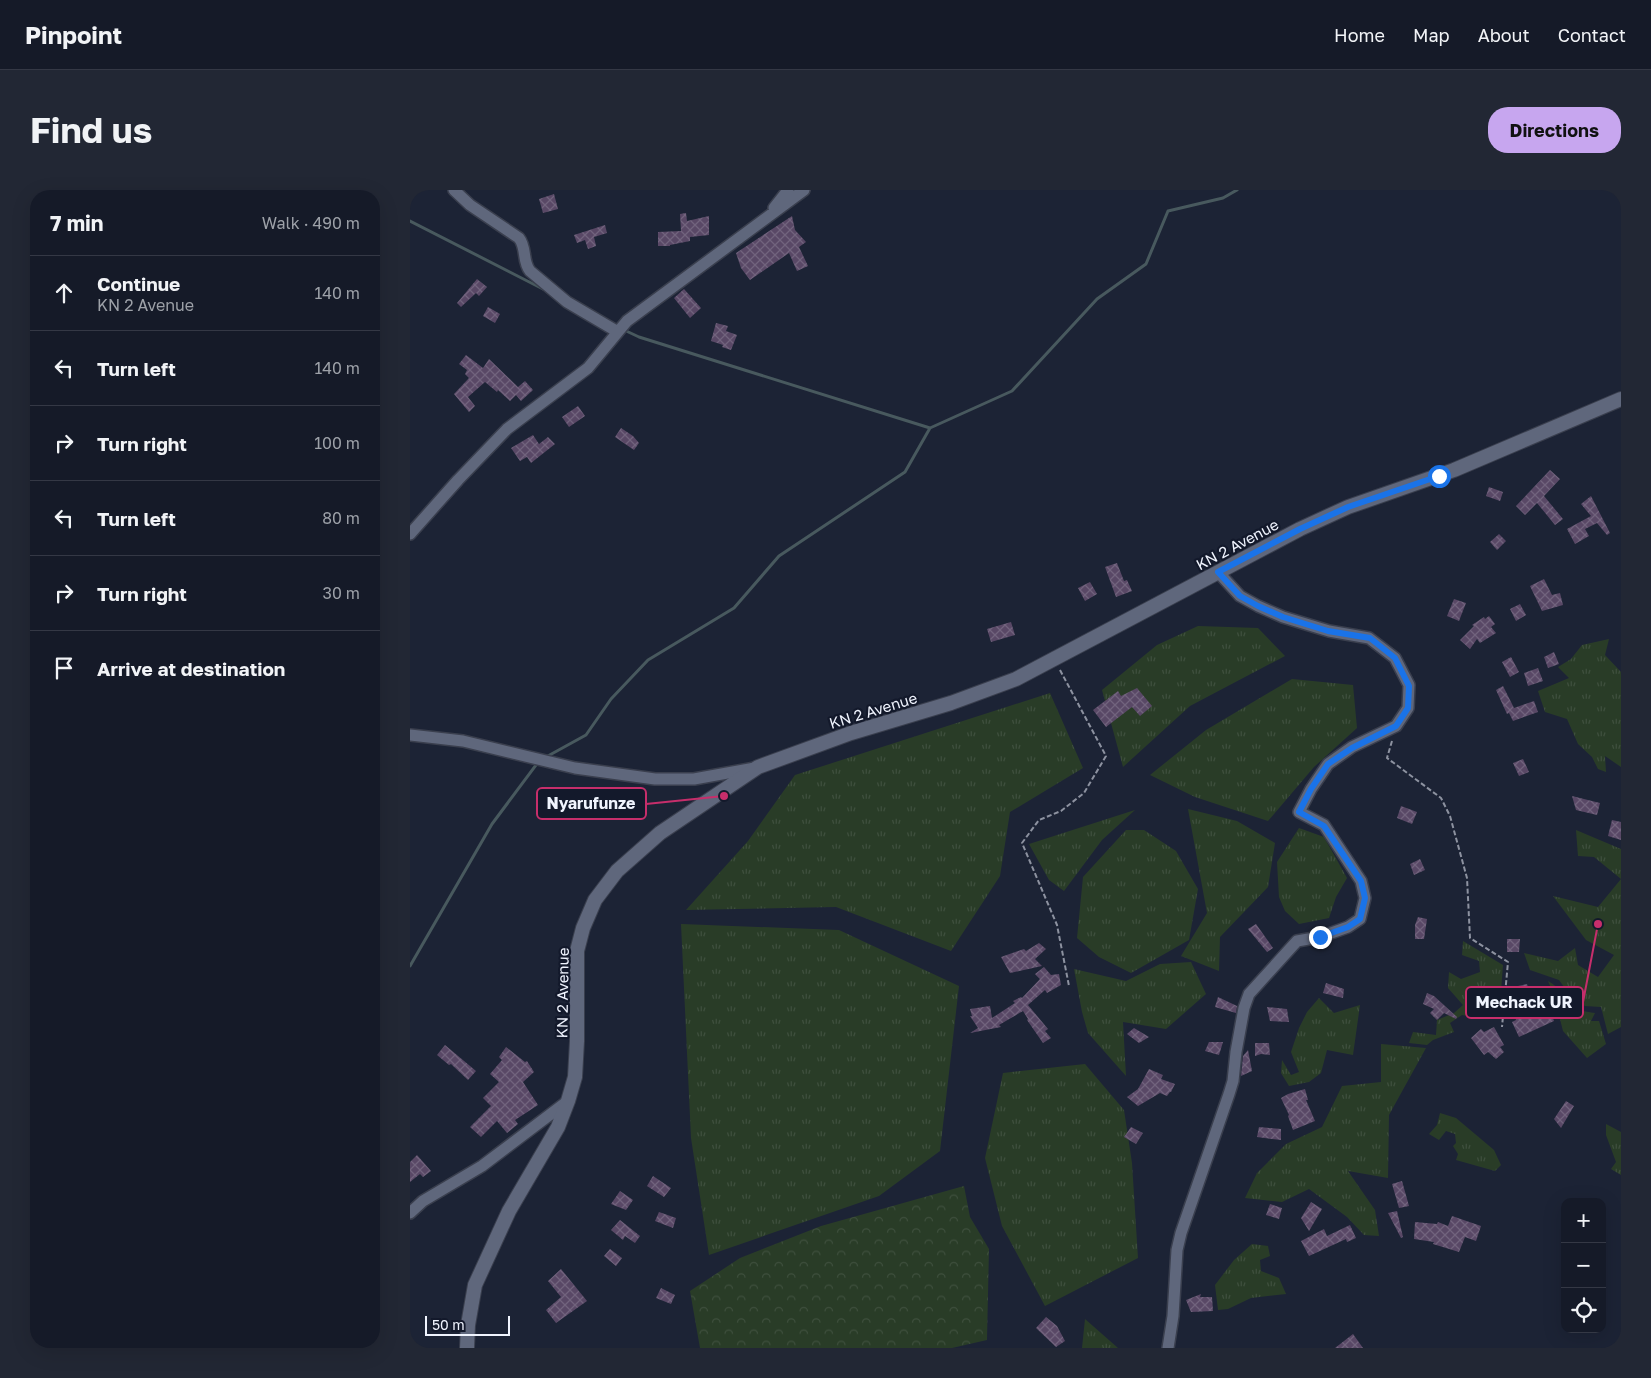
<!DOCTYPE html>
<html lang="en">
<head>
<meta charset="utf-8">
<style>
  body { margin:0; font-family:"Golos Text",sans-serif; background:#222734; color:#f1f3f6 }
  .controls { position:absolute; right:15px; bottom:15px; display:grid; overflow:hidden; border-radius:10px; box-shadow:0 5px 20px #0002 }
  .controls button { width:45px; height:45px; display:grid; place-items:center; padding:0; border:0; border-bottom:1px solid #343845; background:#151a28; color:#f1f3f6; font:25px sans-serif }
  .scale { position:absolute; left:15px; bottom:12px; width:85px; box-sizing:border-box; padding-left:5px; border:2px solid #f0f4fe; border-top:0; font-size:14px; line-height:18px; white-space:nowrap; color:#f0f4fe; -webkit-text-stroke:4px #13192b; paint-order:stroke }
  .stop { position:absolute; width:15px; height:15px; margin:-11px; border:4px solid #1a73e8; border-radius:50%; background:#fff }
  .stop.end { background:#1a73e8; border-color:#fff; box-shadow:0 1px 5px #0008 }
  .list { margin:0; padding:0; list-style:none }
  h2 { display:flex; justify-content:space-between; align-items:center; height:65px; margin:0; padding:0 20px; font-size:21px }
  h2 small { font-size:16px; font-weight:400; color:#9da1a8 }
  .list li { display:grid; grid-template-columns:32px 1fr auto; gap:15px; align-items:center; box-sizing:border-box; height:75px; padding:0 20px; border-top:1px solid #343845 }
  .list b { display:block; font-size:19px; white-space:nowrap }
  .list p { margin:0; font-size:16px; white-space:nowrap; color:#9da1a8 }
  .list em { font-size:16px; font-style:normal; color:#9da1a8 }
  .icon { flex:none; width:28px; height:28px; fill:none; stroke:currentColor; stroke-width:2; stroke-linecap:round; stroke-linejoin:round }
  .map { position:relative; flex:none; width:1211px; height:1158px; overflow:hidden; border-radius:20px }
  header { display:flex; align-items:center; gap:30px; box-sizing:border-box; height:70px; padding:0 25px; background:#151a28; border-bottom:1px solid #343845 }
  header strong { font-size:24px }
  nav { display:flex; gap:28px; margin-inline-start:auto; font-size:18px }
  .intro { display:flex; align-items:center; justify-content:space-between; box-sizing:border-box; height:120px; padding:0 30px }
  h1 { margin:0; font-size:35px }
  .button { padding:12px 22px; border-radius:20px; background:#c7a6ef; color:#111; font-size:18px; font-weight:700 }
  main { display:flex; gap:30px; padding:0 30px }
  aside { flex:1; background:#151a28; border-radius:20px; box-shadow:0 5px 20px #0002 }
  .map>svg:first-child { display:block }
  .grass { fill:url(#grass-tufts) }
  .forest { fill:url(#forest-crowns) }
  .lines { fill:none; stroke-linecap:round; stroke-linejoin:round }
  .stream { stroke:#48595e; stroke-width:3 }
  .building { fill:url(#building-cross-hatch) }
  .minor-casing { stroke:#3a3f4e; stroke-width:14 }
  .secondary-casing { stroke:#3a3f4e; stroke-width:16 }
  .path { stroke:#8d92a0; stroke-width:2; stroke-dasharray:5 2.5; stroke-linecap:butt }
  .minor { stroke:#5f677c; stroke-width:11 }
  .secondary { stroke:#5f677c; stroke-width:14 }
  .route { stroke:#1a73e8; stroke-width:6 }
  .labels { text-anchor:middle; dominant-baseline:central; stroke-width:4.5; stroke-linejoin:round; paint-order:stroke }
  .street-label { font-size:15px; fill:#f0f4fe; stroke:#13192b }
  .leader { fill:none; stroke:#c72e6b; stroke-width:2 }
  .callout-dot { fill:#c72e6b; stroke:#13192b; stroke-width:2 }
  .callout { fill:#13192b; stroke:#c72e6b; stroke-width:2 }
  .callout-label { font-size:16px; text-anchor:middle; font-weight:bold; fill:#f0f4fe }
</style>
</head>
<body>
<header>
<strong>Pinpoint</strong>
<nav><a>Home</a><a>Map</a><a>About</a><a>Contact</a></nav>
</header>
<div class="intro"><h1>Find us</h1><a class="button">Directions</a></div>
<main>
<aside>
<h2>7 min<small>Walk · 490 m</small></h2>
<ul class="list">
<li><svg class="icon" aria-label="ahead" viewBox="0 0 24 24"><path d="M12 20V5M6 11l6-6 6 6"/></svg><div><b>Continue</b><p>KN 2 Avenue</p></div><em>140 m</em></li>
<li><svg class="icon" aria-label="left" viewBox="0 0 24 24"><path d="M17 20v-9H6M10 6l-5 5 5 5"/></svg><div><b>Turn left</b></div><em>140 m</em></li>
<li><svg class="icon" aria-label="right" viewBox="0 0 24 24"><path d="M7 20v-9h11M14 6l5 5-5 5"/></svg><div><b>Turn right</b></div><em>100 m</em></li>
<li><svg class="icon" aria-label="left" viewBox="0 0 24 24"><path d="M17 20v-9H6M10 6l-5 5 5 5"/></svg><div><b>Turn left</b></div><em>80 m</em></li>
<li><svg class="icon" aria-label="right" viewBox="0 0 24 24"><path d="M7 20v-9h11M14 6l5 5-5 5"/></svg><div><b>Turn right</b></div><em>30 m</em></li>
<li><svg class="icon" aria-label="arrive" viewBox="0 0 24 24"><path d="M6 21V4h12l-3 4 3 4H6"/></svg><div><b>Arrive at destination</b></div></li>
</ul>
</aside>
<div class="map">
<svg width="1211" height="1158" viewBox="0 0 1211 1158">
  <defs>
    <pattern id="grass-tufts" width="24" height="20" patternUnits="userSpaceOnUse" patternTransform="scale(1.25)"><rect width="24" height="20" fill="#293c27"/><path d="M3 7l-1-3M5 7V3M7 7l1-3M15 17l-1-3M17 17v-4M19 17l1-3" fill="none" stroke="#3e4f3d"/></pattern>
    <pattern id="forest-crowns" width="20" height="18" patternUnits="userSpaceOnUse" patternTransform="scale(1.25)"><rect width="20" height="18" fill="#293c27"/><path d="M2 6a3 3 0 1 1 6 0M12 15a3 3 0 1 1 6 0" fill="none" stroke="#3e4f3d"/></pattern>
    <pattern id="building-cross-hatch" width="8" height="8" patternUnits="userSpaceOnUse" patternTransform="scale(1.25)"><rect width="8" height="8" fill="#594866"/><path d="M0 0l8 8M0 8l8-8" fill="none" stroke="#71637d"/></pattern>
  </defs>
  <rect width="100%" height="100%" fill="#1c2335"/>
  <path class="grass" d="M788 436 848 438 875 466 780 516 713 577 692 500 747 455Z
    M1199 449 1195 465 1211 482V577L1195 566 1196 582 1188 579 1182 567 1168 554 1157 529 1135 522 1128 501 1159 488 1148 477 1161 469 1172 455Z
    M882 489 943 495 947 538 904 577 858 631 785 607 740 585 796 540Z
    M640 503 673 578 600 622 590 686 541 761 426 717 276 720 338 651 385 585Z
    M778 619 827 631 865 653 858 697 810 747 809 781 771 766 797 723Z
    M725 620 692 650 654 701 639 690 619 654Z
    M889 638 914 647 937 688 926 707 919 728 889 734 875 721 869 707 867 672Z
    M716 640H734L766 661 788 699 779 750 721 783 689 767 667 748 673 687Z
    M1166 640 1211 659V837L1198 844 1191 817 1175 816 1160 805 1149 790 1120 780 1114 763 1148 771 1165 758 1168 775 1188 787 1204 765 1176 750 1143 706 1188 717 1211 689 1184 667 1168 666Z
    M271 734 429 740 549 796 530 961 469 1006 299 1065 281 948Z
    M1053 751 1093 775 1091 801 1076 815 1069 828 1052 825 1040 833 1044 842 1023 850 1017 855 999 853 1003 842 1026 845 1027 830 1044 823 1053 815 1038 798 1039 782 1051 789 1070 782 1069 771 1052 765Z
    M781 772 796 804 756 839 713 832 716 886 678 843 672 822 664 779 716 791 750 774Z
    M1138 791C1151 797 1155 813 1169 819 1173 822 1180 822 1185 823L1181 831H1189L1196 854 1177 868 1153 841 1149 825 1153 820 1147 812Z
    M909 808 924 823 950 815 943 865 917 860 911 883 899 892 879 896 871 883 872 870 881 885 889 882 881 862 889 838 897 822Z
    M971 854 1016 858 979 925 978 988 938 981 965 1020 969 1046 954 1045 937 1027 899 999 872 1012 835 1008 847 983 876 954 912 937 932 896 971 892Z
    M675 874 714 920 722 973 728 1068 635 1116 592 1036 575 968 593 883Z
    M1030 923 1046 928 1084 960 1091 975 1085 981 1046 970 1048 964 1043 956 1046 953 1045 944 1036 941 1029 950 1019 944 1027 935Z
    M1196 934 1211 942V985L1201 979 1206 972 1196 945Z
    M842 1054 858 1056 860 1066 850 1070 851 1081 869 1088 876 1104 841 1108 818 1119 808 1120 805 1095 824 1070Z
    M675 1129 708 1158H672Z"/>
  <path class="forest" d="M554 996 560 1027 579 1059 577 1150 542 1158H290L280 1101 330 1068 411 1036Z"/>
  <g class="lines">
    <path class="stream" d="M0 31 133 99
      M212 139 229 147 520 238 602 201 687 109 736 74 758 21 813 8 827 0
      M136 567 176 545 201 509 238 470 324 418 369 366 495 282 520 238
      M0 776 82 634 129 571"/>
  </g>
  <path class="building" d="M144 4 148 19 133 23 129 9Z
    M276 23 277 31 299 26V45L280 47V51L260 55V56H248V42L271 41 270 24Z
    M382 26 385 40 396 52 389 57 398 76 387 81 379 63 340 90 331 78 326 63Z
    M195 35 197 43 184 47 186 56 178 59 175 50 167 53 164 45Z
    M67 89 77 97 69 106 66 103 51 117 47 113Z
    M274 99 291 118 280 128 264 108Z
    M78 117 90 124 85 133 73 126Z
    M306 133 318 136 316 141 327 145 321 160 312 157 313 155 301 151Z
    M56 165 73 178 79 169 108 197 115 191 123 200 111 211 106 205 100 211 88 200 87 202 75 192 58 207 65 216 59 222 44 204 59 188 55 184 57 180 49 174Z
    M168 216 175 226 159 237 152 227Z
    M211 238 223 246 229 253 224 260 205 247Z
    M123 245 129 254 138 247 145 254 121 273 117 267 110 271 101 258Z
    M1140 280 1150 289 1134 306 1153 329 1145 335 1127 313 1115 325 1106 316Z
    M1079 297 1093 302 1090 311 1076 306Z
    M1181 306 1200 343 1197 345 1187 333 1175 339 1179 346 1165 354 1157 339 1181 326 1171 314Z
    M1089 344 1096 351 1087 360 1080 352Z
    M707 373 714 391 717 390 722 401 706 407 695 377Z
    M1134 389 1142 405 1150 403 1153 415 1132 421 1120 396Z
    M680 392 687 404 675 411 668 398Z
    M1044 409 1056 413 1049 431 1037 426Z
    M1110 414 1116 425 1106 431 1100 419Z
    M1079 426 1085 434 1081 437 1086 443 1070 453 1067 449 1060 459 1050 450 1064 436 1062 435 1074 427 1075 429Z
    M601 432 605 445 581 452 577 439Z
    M1144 462 1149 474 1138 478 1134 467Z
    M1101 467 1109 482 1100 487 1092 472Z
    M1128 478 1133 491 1118 496 1114 483Z
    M1093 496 1104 518 1124 511 1128 522 1103 531 1099 523 1097 524 1086 500Z
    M727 498 742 516 730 526 722 517 696 537 683 520 708 501 711 506Z
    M1113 569 1119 582 1109 586 1103 573Z
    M1162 606 1190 613 1187 625 1166 620Z
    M991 616 1007 622 1002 634 987 628Z
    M1202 630 1211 632V650L1198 646Z
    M1010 669 1015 680 1004 685 1000 674Z
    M1008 727 1017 729 1014 749H1005V735Z
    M846 734 863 758 857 762 838 739Z
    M1097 749H1110L1109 762H1097Z
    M629 753 636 759 625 769 632 776 600 783 591 767 614 759 616 761Z
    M634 777 641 785 649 784 651 795 637 803 635 800 618 815 638 839 635 841 641 848 633 853 617 830 618 829 613 821 589 835 591 837 560 843 568 838 560 826H562L560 819 580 816 582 828 605 813 603 811 611 807 612 808 630 789 625 784Z
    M916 793 934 799 933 808 913 803Z
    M1117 794 1124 815 1136 810 1144 831 1109 847 1102 832 1106 830 1098 800 1109 798 1108 796Z
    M1017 803 1024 806 1047 827 1046 829 1034 823 1027 830 1020 823 1024 819 1013 814Z
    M808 807 827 816 826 823 805 817Z
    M857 817 877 819 879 832 860 831Z
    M1084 837 1094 855 1090 857 1094 862 1086 869 1078 862 1074 865 1061 848 1071 839 1074 842Z
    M724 838 739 847 729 853 717 844Z
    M799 852H813L809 865 795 861Z
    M845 853H859L860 865 851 864 845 866Z
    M35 855 66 881 58 890 41 874 39 875 27 865Z
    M96 857 115 872 117 871 124 882 113 892 128 915 105 930 108 934 97 943 87 931 71 947 60 937 81 916 73 908 89 892 80 884 92 870 89 867Z
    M838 860 842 881 831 886 833 866Z
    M739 879 753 885 751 889 765 894 761 902H760L757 906 750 903 728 916 717 907 728 899Z
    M895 899 898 910H896L905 931 883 940 878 926 879 925 871 908 878 904Z
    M1156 911 1164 916 1151 938 1144 929Z
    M721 937 733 943 726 954 714 947Z
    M849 937 871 939V950L847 947Z
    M7 965 21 981 13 987 10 984 0 992V972Z
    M243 986 261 998 254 1007 237 996Z
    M992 991 999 1016 989 1018 982 994Z
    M210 1001 223 1010 216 1020 201 1014Z
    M901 1012 912 1019 899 1041 891 1028Z
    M860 1014 872 1018 869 1029 856 1025Z
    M987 1021 993 1047 991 1048 978 1023Z
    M249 1022 266 1028 263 1038 245 1031Z
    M1042 1026 1071 1036 1066 1051 1055 1047 1049 1062 1023 1054 1024 1052 1004 1049 1005 1032 1027 1034 1028 1032 1038 1036Z
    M210 1030 230 1046 225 1053 215 1046 213 1050 201 1040Z
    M940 1035 946 1048 937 1052 936 1049 899 1066 891 1051 914 1039 917 1046Z
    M200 1059 212 1068 206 1076 194 1066Z
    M151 1079 177 1111 146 1133 136 1120 151 1107 138 1091Z
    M251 1098 265 1105 261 1114 246 1108Z
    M791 1104 790 1107H802L803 1121 781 1122 776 1110Z
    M636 1127 647 1136 655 1151 646 1157 626 1138Z
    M943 1144 953 1158H925Z"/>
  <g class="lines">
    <defs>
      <path id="minor" d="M44 0 60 15 109 48C117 58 112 71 120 81L157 112 208 142
        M364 18 378 0
        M0 344 48 290 97 239 178 178 217 131 394 0
        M0 545 53 551 165 578 245 589H284L345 578
        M0 1023 13 1011 72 976 158 911
        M758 1158 763 1126 767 1060 771 1043 819 904 823 891 826 862 834 818 839 804 887 751 910 747 938 737 950 729 955 708 951 691 914 635 889 622 901 599 918 574 942 557 986 536 998 518 999 495 985 468 959 448 919 441 873 427 848 416 830 406 808 382"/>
      <path id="secondary" d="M57 1158 58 1135 65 1095 99 1021 148 937 158 911 165 887 167 851V761L173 738 185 710 207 681 250 643 348 577 441 543 541 513 606 489 890 339 938 317 1044 280 1211 209"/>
    </defs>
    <use href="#minor" class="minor-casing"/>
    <use href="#secondary" class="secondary-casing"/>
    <path class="path" d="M650 480 696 566 674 603 651 621 629 630 612 653 647 735 659 796
      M982 551 977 568 1031 608 1040 626 1057 688 1060 748 1098 772 1092 837"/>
    <use href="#minor" class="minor"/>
    <use href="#secondary" class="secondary"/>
  </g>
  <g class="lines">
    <path class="route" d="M910 747 938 737 950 729 955 708 951 691 914 636 889 622 901 599 918 574 942 558 986 536 998 518 999 496 985 468 960 448 918 441 873 427 848 416 830 406 808 382 890 339 938 317 1029 286"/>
  </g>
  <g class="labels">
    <g class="street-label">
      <text transform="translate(827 354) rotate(-28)">KN 2 Avenue</text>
      <text transform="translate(463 520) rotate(-17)">KN 2 Avenue</text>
      <text transform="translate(152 803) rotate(-89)">KN 2 Avenue</text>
    </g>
  </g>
  <path class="leader" d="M314 606L236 614M1188 734L1173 812"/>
  <g class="callout-dot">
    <circle cx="314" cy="606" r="5"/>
    <circle cx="1188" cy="734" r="5"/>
  </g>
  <g class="callout">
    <rect x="127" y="598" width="109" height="31" rx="5"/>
    <rect x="1056" y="797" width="117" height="31" rx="5"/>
  </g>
  <g class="callout-label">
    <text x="181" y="619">Nyarufunze</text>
    <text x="1114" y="818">Mechack UR</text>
  </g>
</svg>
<div class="controls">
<button>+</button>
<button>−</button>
<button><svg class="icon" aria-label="locate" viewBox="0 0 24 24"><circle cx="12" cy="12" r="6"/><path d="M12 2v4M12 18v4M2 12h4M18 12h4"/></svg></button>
</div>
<div class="scale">50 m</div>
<div class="stop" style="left:1029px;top:286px"></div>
<div class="stop end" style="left:910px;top:747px"></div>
</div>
</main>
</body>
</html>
